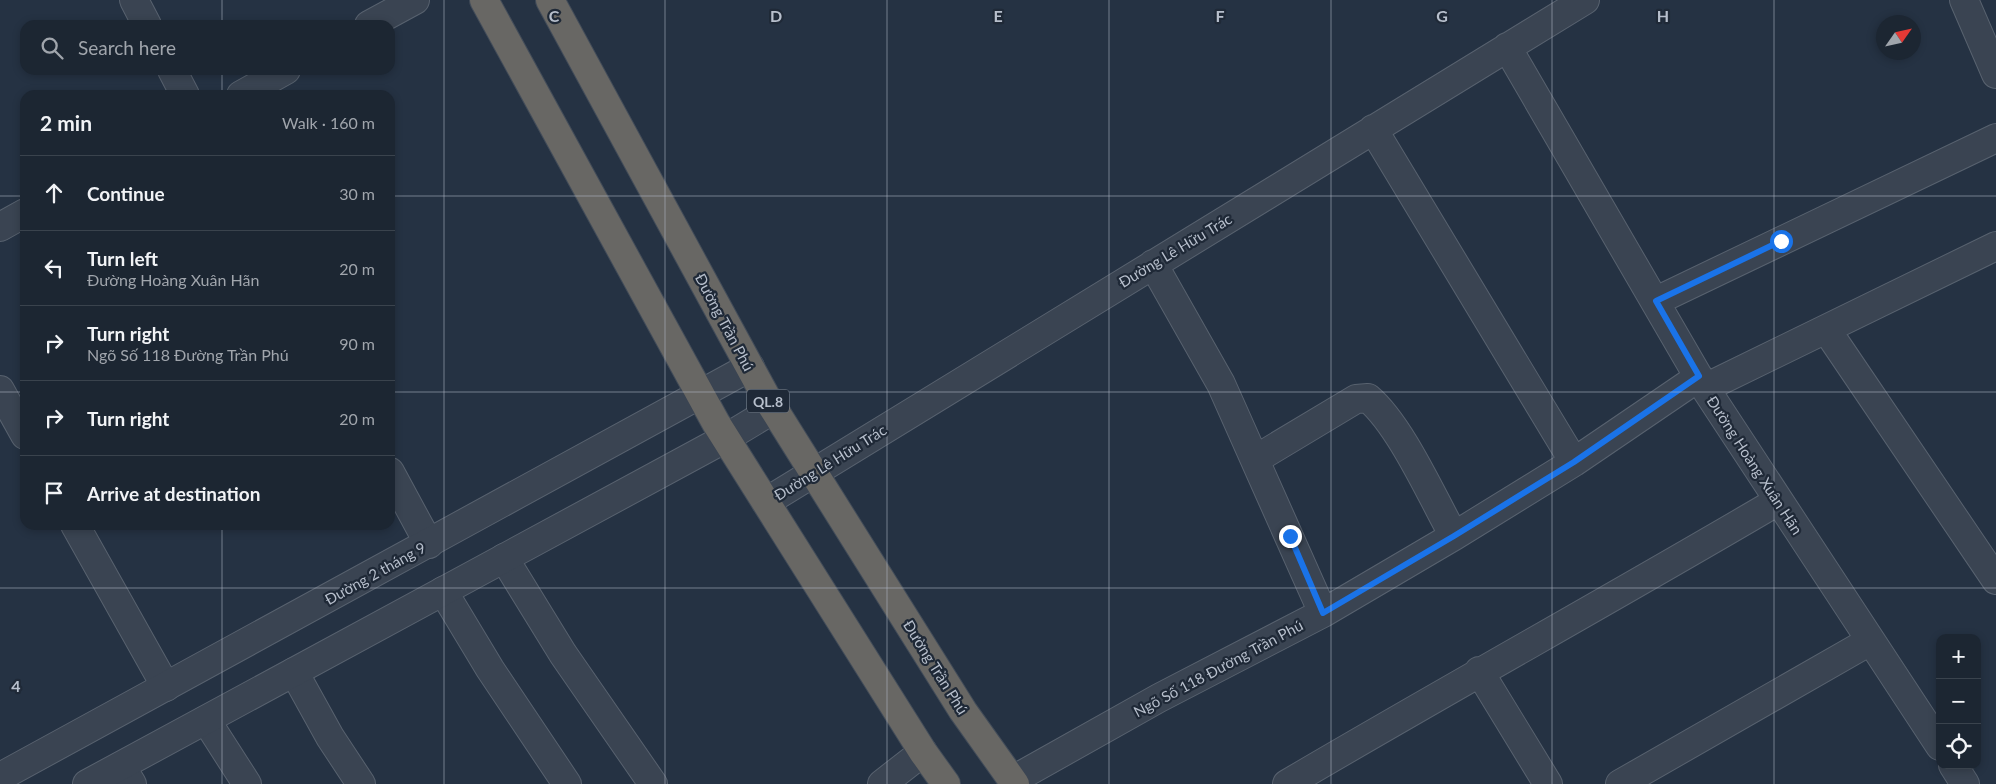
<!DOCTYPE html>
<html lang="en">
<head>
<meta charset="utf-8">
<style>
  body { margin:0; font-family:Lato,sans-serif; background:#252e3a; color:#f1f3f6 }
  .controls { position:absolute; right:15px; bottom:15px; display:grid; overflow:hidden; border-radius:10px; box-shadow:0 2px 8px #0003 }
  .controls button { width:45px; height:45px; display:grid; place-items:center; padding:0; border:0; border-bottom:1px solid #3a434d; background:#1c2632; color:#f1f3f6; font:25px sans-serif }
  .compass { position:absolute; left:1876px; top:15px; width:45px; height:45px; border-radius:50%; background:#1c2632; box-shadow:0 2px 8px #0003; rotate:56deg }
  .stop { position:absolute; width:15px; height:15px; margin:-11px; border:4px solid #1a73e8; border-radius:50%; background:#fff }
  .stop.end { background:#1a73e8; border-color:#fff; box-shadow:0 1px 5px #0008 }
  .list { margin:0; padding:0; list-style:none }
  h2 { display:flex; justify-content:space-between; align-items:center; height:65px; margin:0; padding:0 20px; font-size:21px }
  h2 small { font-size:16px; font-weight:400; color:#a0a5ac }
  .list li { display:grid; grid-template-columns:32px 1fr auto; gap:15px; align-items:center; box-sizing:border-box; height:75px; padding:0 20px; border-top:1px solid #3a434d }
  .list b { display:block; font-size:19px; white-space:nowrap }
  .list p { margin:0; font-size:16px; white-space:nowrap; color:#a0a5ac }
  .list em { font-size:16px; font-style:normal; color:#a0a5ac }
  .icon { flex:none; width:28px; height:28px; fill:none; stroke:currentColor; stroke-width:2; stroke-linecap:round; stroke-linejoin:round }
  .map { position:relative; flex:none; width:1996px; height:784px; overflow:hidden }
  .search { position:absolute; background:#1c2632; box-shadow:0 2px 8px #0003; left:20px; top:20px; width:375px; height:55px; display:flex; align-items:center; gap:12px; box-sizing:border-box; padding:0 18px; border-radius:15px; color:#a0a5ac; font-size:19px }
  .panel { position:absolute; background:#1c2632; box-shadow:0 2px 8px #0003; left:20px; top:90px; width:375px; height:440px; border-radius:15px }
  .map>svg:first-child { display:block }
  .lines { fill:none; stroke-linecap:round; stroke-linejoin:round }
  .minor-casing { stroke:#58626f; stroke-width:30 }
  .tertiary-casing { stroke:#58626f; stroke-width:30 }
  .trunk-casing { stroke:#424c59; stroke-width:30 }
  .minor { stroke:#3a4452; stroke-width:28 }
  .tertiary { stroke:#3a4452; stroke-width:28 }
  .trunk { stroke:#686764; stroke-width:28 }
  .route { stroke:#1a73e8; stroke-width:6 }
  .grid { fill:none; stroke:#b7bfcc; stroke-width:1; stroke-opacity:0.55 }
  .labels { text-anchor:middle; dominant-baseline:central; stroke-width:4.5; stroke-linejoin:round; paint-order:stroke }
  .shield { fill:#1f2937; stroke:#89929f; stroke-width:1 }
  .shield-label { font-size:14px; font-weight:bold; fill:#b7bfcc }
  .street-label { font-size:15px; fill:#b7bfcc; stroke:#1f2937 }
  .grid-label { font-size:16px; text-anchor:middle; font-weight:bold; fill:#b7bfcc; stroke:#1f2937; stroke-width:4.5; stroke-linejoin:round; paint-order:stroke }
</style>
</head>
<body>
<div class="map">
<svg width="1996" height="784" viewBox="0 0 1996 784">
  <rect width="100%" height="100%" fill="#253243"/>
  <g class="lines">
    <defs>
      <path id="minor" d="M134 0 147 25
        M1964 0 1996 74
        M369 25 415 0
        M1507 47 1705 388 1940 746
        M172 70 185 95
        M241 95 286 70
        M1373 129 1574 462
        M0 227 25 213
        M1153 264 1221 384 1323 613
        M1656 301 1996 138
        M1826 329 1996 580
        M1705 388 1996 246
        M0 390 25 435
        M1256 459 1356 399 1368 398C1401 426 1432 497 1454 536
        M390 472 429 544
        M766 502 1585 0
        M75 525 166 687
        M504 558 563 654 653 784
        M443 591 490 669 567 784
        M1479 671 1548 784
        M294 672 330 737 361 784
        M206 720 247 784
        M1953 765 1965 784
        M121 766 132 784
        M1013 780 1159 698 1323 613 1454 536 1574 462 1699 377
        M882 784 923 752
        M1287 784C1450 688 1615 597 1778 501
        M1620 784 1870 641"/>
      <path id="tertiary" d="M0 777 750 367
        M87 784 726 438 774 409"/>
      <path id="trunk" d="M484 0 716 423 923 752 946 784
        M550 0 765 395 963 711 1015 784"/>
    </defs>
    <use href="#minor" class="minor-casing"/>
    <use href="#tertiary" class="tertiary-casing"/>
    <use href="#trunk" class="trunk-casing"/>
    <use href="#minor" class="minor"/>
    <use href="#tertiary" class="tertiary"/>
    <use href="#trunk" class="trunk"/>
  </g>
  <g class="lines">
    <path class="route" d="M1290 536 1323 613 1454 536 1574 462 1699 376 1656 301 1781 241"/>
  </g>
  <path class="grid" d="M222 0V25M444 0V784M665 0V784M887 0V784M1109 0V784M1331 0V784M1552 0V784M1774 0V784M222 70V95M0 196H25M390 196H1996M0 392H25M390 392H1996M222 525V784M0 588H1996"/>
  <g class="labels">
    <rect class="shield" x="747" y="389.5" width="42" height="23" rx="4"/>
    <g class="shield-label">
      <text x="768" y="401">QL.8</text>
    </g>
    <g class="street-label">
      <text transform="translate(1175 250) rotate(-31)">Đường Lê Hữu Trác</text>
      <text transform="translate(725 322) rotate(62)">Đường Trần Phú</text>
      <text transform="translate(830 462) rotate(-32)">Đường Lê Hữu Trác</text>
      <text transform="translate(1755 465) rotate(57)">Đường Hoàng Xuân Hãn</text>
      <text transform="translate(375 573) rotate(-29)">Đường 2 tháng 9</text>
      <text transform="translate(936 667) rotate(58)">Đường Trần Phú</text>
      <text transform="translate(1218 668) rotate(-28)">Ngõ Số 118 Đường Trần Phú</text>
    </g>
  </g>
  <g class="grid-label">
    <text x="554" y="22">C</text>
    <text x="776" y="22">D</text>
    <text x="998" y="22">E</text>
    <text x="1220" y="22">F</text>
    <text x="1442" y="22">G</text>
    <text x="1663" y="22">H</text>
    <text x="16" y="692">4</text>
  </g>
</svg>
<div class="controls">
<button>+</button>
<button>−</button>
<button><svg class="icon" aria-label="locate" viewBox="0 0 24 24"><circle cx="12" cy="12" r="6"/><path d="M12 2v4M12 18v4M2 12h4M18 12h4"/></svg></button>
</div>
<svg class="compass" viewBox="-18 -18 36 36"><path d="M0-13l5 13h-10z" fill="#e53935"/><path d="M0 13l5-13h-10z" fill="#a0a5ac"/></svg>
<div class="stop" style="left:1781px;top:241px"></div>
<div class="stop end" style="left:1290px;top:536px"></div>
<div class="search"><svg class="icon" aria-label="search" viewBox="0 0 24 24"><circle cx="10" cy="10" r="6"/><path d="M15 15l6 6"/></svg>Search here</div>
<section class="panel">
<h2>2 min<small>Walk · 160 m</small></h2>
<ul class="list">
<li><svg class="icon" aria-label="ahead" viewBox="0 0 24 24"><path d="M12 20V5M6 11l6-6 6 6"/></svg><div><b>Continue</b></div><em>30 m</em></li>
<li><svg class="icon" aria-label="left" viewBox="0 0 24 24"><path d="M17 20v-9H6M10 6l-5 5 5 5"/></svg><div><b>Turn left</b><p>Đường Hoàng Xuân Hãn</p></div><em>20 m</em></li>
<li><svg class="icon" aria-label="right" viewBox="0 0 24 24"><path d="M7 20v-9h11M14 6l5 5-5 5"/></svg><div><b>Turn right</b><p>Ngõ Số 118 Đường Trần Phú</p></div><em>90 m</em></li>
<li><svg class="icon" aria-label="right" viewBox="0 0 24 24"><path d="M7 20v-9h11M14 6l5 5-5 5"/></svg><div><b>Turn right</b></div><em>20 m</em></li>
<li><svg class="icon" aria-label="arrive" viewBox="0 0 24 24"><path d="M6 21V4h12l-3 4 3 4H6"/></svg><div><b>Arrive at destination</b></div></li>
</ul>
</section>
</div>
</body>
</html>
